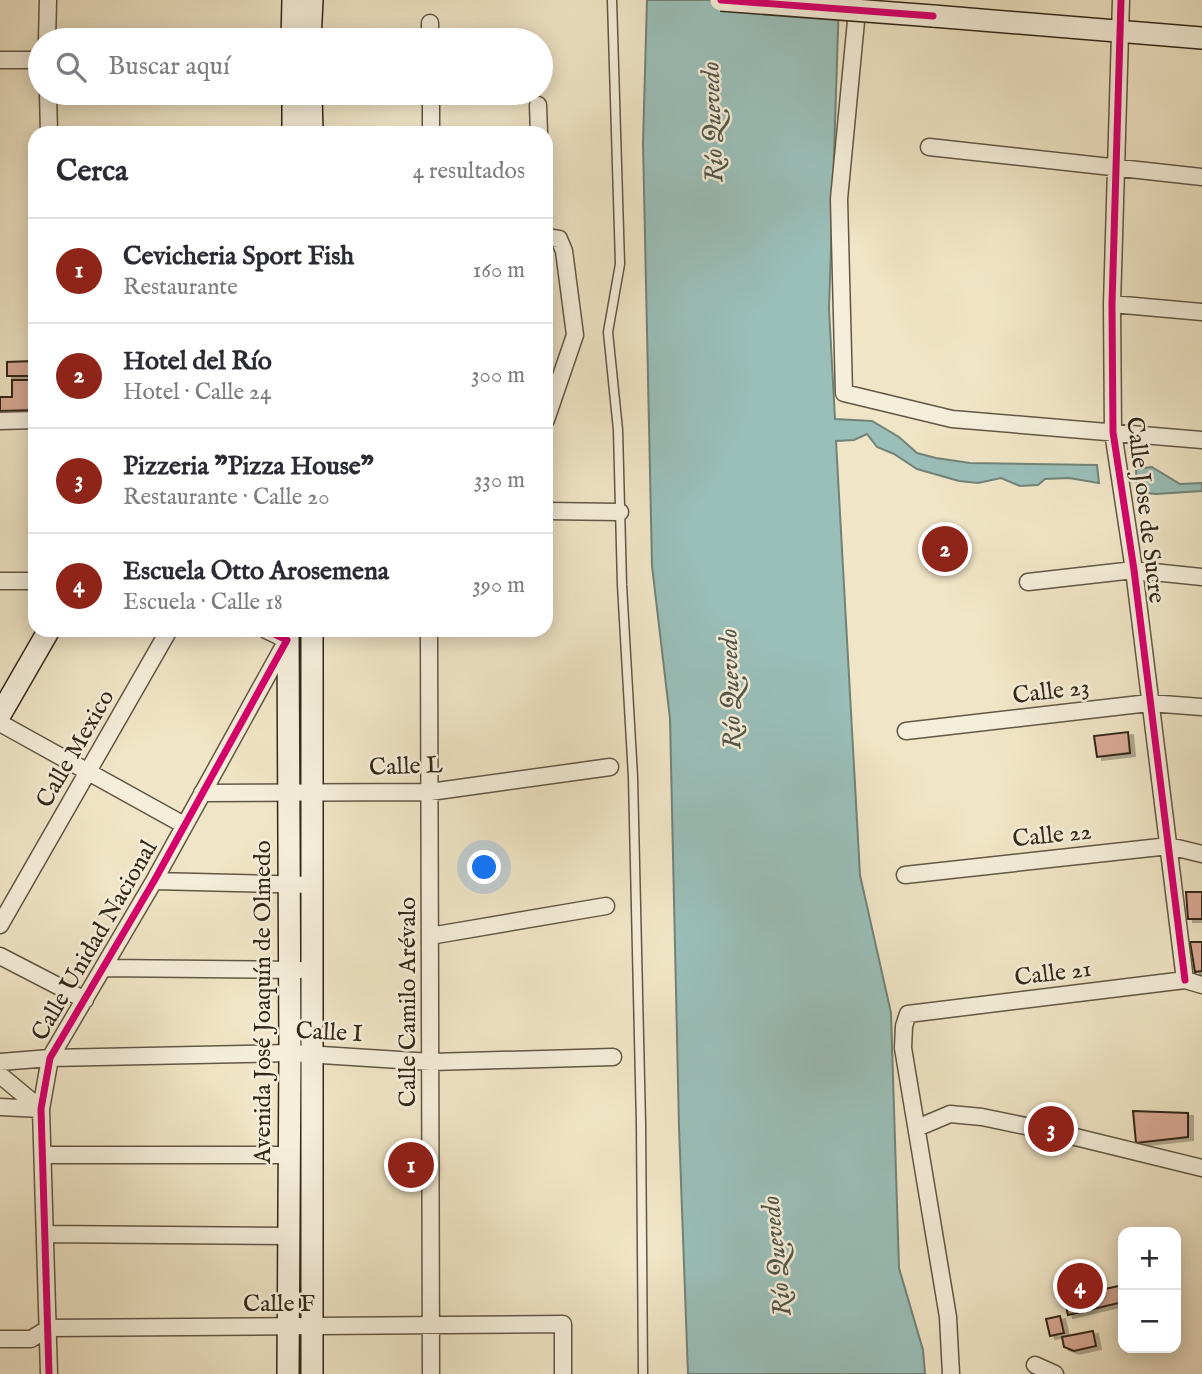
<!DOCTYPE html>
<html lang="es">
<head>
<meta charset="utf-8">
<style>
  body { margin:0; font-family:"IM FELL English",serif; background:#f2f2f3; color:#2b2b33 }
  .controls { position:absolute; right:21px; bottom:21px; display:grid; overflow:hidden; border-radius:14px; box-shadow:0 4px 18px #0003 }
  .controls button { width:63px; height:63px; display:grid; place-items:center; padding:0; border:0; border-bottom:2px solid #e1e1e2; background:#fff; color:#2b2b33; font:35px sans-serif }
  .you { position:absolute; left:485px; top:868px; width:24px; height:24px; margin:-18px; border:5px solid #fff; border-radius:50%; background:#1a73e8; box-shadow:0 0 0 10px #1a73e833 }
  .badge { display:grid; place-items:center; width:46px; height:46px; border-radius:50%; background:#8f2418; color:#fff; font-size:23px; font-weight:700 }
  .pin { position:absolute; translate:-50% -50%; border:4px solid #fff; box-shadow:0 2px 7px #0006 }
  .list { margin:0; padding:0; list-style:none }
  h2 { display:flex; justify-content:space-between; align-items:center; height:91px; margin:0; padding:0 28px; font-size:30px }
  h2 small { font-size:23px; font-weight:400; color:#7c7c81 }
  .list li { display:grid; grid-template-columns:46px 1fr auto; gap:21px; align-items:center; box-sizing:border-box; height:105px; padding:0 28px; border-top:2px solid #e1e1e2 }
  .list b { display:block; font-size:26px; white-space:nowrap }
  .list p { margin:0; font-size:23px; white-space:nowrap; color:#7c7c81 }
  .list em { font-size:23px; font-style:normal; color:#7c7c81 }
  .icon { flex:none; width:38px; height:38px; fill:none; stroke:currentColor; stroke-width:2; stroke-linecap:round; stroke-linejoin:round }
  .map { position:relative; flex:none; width:1202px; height:1374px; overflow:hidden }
  .search { position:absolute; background:#fff; box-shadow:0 4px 18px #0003; left:28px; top:28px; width:525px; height:77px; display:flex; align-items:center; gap:18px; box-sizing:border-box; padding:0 24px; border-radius:38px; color:#7c7c81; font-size:26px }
  .panel { position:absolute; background:#fff; box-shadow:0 4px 18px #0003; left:28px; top:126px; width:525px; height:511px; border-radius:21px }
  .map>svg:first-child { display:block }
  .water { fill:#9abfb9; stroke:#718379; stroke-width:2 }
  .building { fill:#daa996; stroke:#332818; stroke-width:2; filter:url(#shadow) }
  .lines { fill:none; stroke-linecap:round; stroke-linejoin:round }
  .lane-casing { stroke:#625744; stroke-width:11 }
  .street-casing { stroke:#625744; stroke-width:19 }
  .secondary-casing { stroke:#332818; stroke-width:24 }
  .lane { stroke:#f5eeda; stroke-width:8 }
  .street { stroke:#f5eeda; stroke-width:16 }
  .secondary { stroke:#f5eeda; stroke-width:21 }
  .secondary-bridge-casing { stroke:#332818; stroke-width:24; stroke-linecap:butt }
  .secondary-bridge { stroke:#f5eeda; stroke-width:21 }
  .cycleway-casing { stroke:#f5eeda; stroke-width:11 }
  .cycleway { stroke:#d6006c; stroke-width:7 }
  .labels { text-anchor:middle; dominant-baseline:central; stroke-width:5; stroke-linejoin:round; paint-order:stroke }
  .street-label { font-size:24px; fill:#332818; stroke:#f5eeda }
  .water-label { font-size:26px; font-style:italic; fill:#525548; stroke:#f5eeda }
</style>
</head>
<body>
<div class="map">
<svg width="1202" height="1374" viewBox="0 0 1202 1374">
  <defs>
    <filter id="shadow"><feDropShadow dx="5" dy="3" stdDeviation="0" flood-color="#0004"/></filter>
  </defs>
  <rect width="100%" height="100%" fill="#f0e5c6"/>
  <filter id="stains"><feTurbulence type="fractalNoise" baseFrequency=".00286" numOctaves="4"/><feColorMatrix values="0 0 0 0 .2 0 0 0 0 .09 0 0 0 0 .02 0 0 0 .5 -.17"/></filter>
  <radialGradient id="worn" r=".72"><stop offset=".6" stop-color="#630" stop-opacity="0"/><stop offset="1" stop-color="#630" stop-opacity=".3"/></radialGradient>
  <path class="water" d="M647 0H839L829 309 835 419 872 421 899 437 917 453 936 458 970 463 1097 465 1099 483 1069 478 1045 479 1038 485 1020 486 1001 478 978 483 959 481 917 469 894 454 877 447 867 434 854 440 836 441 860 875 891 1013 899 1268 923 1350 925 1374H688L679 1127 670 719 652 566 643 143Z
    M1152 467 1180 484 1202 483V491L1156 494 1137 492 1136 469Z"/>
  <path class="building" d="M32 361 33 376H7V362Z
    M12 380H35V410L0 411V397H12Z
    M1128 732 1130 753 1097 757 1094 736Z
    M1186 892H1202V919H1188Z
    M1190 942H1202V971L1195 972Z
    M1133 1111 1188 1113V1137L1136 1143Z
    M1123 1285V1302L1068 1315 1064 1298Z
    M1060 1316 1064 1333 1050 1336 1046 1319Z
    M1093 1331 1096 1346 1074 1351 1064 1347 1062 1337Z"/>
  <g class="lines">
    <defs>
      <path id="lane" d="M612 0 620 264 608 332 618 430 622 585 633 777 641 1124 643 1374"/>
      <path id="street" d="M1121 0 1112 304 1113 432 1134 570 1185 980
        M856 21 839 199 844 393 952 419 1202 440
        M430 23V40
        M47 40 48 0
        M0 60H40
        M48 93 49 133
        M431 93V133
        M538 105 539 133
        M929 147 1202 177
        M546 237 559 239 564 251 575 335 546 420
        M1112 304 1202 312
        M0 421 35 420
        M546 511 620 512
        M0 581H35
        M1028 582 1134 570 1202 577
        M429 630 431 1374
        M0 723 184 825
        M906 731 1149 703 1202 707
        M202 793 430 792 610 767
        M905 875 1169 846 1202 854
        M154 881 312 885
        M0 925 169 630
        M430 936 606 906
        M0 956 85 1000
        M103 968 300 970
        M0 1062 50 1058 290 1053 431 1062 613 1057
        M0 1075 41 1109
        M0 1107 41 1109
        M917 1128 950 1114 982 1117 1059 1133 1202 1168
        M43 1155H288
        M45 1234 288 1236
        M0 1339H31L49 1328 563 1324V1374
        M1035 1365 1055 1374
        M49 1374 41 1109 50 1058 154 881 287 640 266 630
        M951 1374 948 1317 903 1048 904 1026 908 1014 1185 980 1202 985"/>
      <path id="secondary" d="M933 16 1202 38
        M292 40 293 0
        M310 40 312 0
        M293 93V133
        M311 93 312 133
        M288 630 290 1053 288 1374
        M0 715 49 630
        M312 1374V630"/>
    </defs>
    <use href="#lane" class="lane-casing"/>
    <use href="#street" class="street-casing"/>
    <use href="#secondary" class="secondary-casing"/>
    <use href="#lane" class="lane"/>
    <use href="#street" class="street"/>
    <use href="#secondary" class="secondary"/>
    <defs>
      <path id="secondary-bridge" d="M721 0 933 16"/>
    </defs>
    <use href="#secondary-bridge" class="secondary-bridge-casing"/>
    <use href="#secondary-bridge" class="secondary-bridge"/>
    <defs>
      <path id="cycleway" d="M721 0 933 16
        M1121 0 1112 304 1113 432 1134 570 1185 980
        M49 1374 41 1109 50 1058 154 881 287 640 266 630"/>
    </defs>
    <use href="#cycleway" class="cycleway-casing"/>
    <use href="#cycleway" class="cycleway"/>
  </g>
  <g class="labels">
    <g class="street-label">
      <text transform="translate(1145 510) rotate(83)">Calle Jose de Sucre</text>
      <text transform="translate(1051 692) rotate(-7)">Calle 23</text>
      <text transform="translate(76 749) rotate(-60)">Calle Mexico</text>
      <text transform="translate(406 767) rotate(-2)">Calle L</text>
      <text transform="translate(1052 836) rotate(-6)">Calle 22</text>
      <text transform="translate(95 941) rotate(-60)">Calle Unidad Nacional</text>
      <text transform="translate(1053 974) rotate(-7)">Calle 21</text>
      <text transform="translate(263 1002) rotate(-90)">Avenida José Joaquín de Olmedo</text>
      <text transform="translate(408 1002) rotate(-90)">Calle Camilo Arévalo</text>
      <text transform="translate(329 1033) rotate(3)">Calle I</text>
      <text x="279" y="1304">Calle F</text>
    </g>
    <g class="water-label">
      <text transform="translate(713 122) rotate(-92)">Río Quevedo</text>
      <text transform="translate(731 689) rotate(-92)">Río Quevedo</text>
      <text transform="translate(777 1256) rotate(-96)">Río Quevedo</text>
    </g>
  </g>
  <rect width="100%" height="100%" filter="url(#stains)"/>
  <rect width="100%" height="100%" fill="url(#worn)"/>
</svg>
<div class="controls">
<button>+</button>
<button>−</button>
</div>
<div class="you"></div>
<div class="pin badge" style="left:411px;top:1165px">1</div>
<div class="pin badge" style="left:945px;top:549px">2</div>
<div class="pin badge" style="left:1051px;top:1129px">3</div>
<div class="pin badge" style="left:1080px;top:1286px">4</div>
<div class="search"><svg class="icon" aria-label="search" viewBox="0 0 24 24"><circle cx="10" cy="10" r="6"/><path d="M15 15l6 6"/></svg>Buscar aquí</div>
<section class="panel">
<h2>Cerca<small>4 resultados</small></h2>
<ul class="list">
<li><span class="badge">1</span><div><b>Cevicheria Sport Fish</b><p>Restaurante</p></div><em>160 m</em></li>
<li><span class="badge">2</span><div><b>Hotel del Río</b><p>Hotel · Calle 24</p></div><em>300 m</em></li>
<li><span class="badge">3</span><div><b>Pizzeria &quot;Pizza House&quot;</b><p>Restaurante · Calle 20</p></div><em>330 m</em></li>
<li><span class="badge">4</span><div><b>Escuela Otto Arosemena</b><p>Escuela · Calle 18</p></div><em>390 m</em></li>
</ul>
</section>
</div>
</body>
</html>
